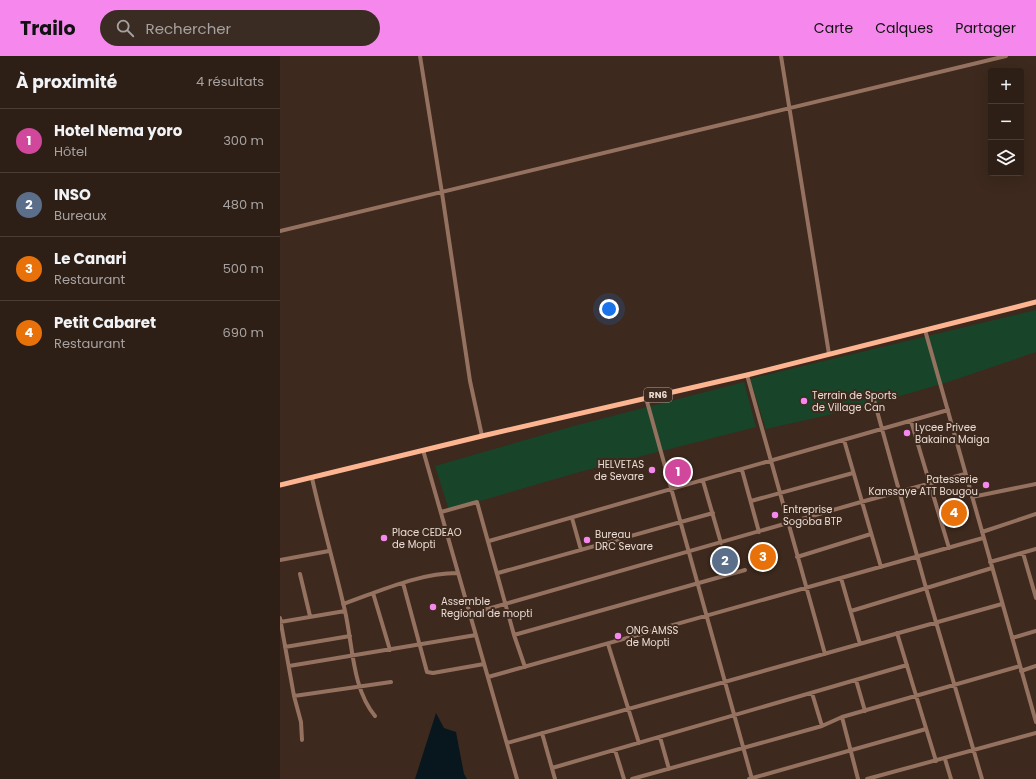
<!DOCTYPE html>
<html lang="fr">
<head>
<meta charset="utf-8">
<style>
  body { margin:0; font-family:Poppins,sans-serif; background:#3a2c23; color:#f1f3f6 }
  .controls { position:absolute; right:12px; top:12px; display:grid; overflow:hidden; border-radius:4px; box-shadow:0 4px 16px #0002 }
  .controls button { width:36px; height:36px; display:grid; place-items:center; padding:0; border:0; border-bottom:1px solid #493d35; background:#2e1f16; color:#f1f3f6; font:20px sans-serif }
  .you { position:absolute; left:329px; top:253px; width:14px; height:14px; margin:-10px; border:3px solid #fff; border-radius:50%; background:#1a73e8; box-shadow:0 0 0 6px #1a73e833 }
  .badge { display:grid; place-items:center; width:26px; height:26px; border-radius:50%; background:#f688ed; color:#fff; font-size:13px; font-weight:700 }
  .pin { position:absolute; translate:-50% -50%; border:2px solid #fff; box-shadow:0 1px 4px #0006 }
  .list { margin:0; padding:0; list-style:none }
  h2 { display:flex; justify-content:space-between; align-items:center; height:52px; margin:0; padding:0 16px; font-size:17px }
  h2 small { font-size:13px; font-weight:400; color:#a7a2a1 }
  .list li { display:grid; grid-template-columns:26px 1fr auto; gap:12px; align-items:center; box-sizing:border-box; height:64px; padding:0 16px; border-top:1px solid #493d35 }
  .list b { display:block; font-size:15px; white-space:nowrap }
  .list p { margin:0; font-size:13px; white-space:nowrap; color:#a7a2a1 }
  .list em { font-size:13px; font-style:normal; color:#a7a2a1 }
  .icon { flex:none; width:22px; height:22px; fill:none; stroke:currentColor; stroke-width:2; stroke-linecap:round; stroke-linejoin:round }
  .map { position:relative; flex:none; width:756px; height:723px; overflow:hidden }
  header { display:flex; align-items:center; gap:24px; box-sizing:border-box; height:56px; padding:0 20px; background:#f688ed; color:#111 }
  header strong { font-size:19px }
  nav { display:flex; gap:22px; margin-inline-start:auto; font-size:14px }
  .search { width:280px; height:36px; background:#3a2c23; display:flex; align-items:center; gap:10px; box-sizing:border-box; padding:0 14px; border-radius:22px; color:#a7a2a1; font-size:15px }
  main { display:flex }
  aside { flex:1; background:#2e1f16 }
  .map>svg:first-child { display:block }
  .green { fill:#18452a }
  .water { fill:#08171d }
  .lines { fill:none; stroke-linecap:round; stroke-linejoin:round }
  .minor { stroke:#957160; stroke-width:4 }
  .major { stroke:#fdb490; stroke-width:5 }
  .poi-dot { fill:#f688ed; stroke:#3d291d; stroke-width:1.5 }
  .labels { text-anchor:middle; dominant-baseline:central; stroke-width:4; stroke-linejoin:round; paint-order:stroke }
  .shield { fill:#3d291d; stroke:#b6a69d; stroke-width:1 }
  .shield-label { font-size:9px; font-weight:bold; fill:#eadcd4 }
  .poi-label { font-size:10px; fill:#eadcd4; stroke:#3d291d; text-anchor:start }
</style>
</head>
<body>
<header>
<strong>Trailo</strong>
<div class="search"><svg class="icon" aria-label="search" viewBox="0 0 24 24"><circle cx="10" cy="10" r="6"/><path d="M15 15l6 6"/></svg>Rechercher</div>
<nav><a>Carte</a><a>Calques</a><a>Partager</a></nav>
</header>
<main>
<aside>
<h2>À proximité<small>4 résultats</small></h2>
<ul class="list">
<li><span class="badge" style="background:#d1479c">1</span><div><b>Hotel Nema yoro</b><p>Hôtel</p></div><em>300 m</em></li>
<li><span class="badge" style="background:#5c6f8a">2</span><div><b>INSO</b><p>Bureaux</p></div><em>480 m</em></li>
<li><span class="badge" style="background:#e8710a">3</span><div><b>Le Canari</b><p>Restaurant</p></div><em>500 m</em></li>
<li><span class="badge" style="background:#e8710a">4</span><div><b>Petit Cabaret</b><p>Restaurant</p></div><em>690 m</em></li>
</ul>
</aside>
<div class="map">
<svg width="756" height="723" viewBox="0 0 756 723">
  <rect width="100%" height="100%" fill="#3d291d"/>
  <path class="green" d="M756 254V296L668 326 579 352 486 373 470 323Z
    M464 326 476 371 303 415 169 454 155 410 294 370Z"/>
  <path class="water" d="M156 657 164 672 176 676 184 718 187 723H135Z"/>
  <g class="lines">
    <path class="minor" d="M140 0 162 137 190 325 202 380
      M501 0 549 298
      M0 175 726 0
      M645 274 756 666
      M467 319 545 598
      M366 342 472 723
      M594 344 646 532 702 723
      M631 365 669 492
      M564 384 601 511
      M143 394 237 723
      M462 414 479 476
      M32 422C42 467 55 511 65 555 73 590 72 632 95 660
      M423 425 441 487
      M692 441 756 428
      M471 445 573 417
      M161 456 197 446 234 579 245 611
      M292 462 301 494
      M702 476 756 458
      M209 485 668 354
      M743 497 756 542
      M517 501 591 478
      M0 504 49 495
      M710 506 756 493
      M218 517 433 457
      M20 518 30 560
      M561 522 580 588
      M123 527 147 616 153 617 204 608
      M93 537 110 594
      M63 548C100 535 139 517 178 517
      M571 555 712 512
      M190 558 581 446 685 418
      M0 562 14 640 21 666 22 684
      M0 566 65 555
      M617 577 656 705
      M234 579 465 514
      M732 582 756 575
      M328 588 359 687
      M5 591 70 580
      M9 610 196 579
      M741 615 756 610
      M208 621 703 482
      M576 624 585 655
      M532 637 542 670
      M14 640 111 626
      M562 661 578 723
      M262 677 275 723
      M380 681 389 713
      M227 687 722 548
      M335 694 344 723
      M665 703 671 723
      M272 712 627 609
      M352 723 542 670 562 661 740 610
      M469 723 646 673
      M587 723 756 677"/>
    <path class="major" d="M0 429 202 380 467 319 756 246"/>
  </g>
  <g class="poi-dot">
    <circle cx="524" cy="345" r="4"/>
    <circle cx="627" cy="377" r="4"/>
    <circle cx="372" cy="414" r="4"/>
    <circle cx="706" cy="429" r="4"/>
    <circle cx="495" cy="459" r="4"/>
    <circle cx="104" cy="482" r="4"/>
    <circle cx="307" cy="484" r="4"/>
    <circle cx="153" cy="551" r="4"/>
    <circle cx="338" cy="580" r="4"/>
  </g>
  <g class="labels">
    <rect class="shield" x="364" y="332" width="28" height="14" rx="3"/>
    <g class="shield-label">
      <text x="378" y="339">RN6</text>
    </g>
    <g class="poi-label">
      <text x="532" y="339">Terrain de Sports<tspan x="532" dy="12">de Village Can</tspan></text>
      <text x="635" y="371">Lycee Privee<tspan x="635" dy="12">Bakaina Maiga</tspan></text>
      <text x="364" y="408" text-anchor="end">HELVETAS<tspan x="364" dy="12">de Sevare</tspan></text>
      <text x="698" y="423" text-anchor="end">Patesserie<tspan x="698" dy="12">Kanssaye ATT Bougou</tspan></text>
      <text x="503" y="453">Entreprise<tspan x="503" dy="12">Sogoba BTP</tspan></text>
      <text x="112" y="476">Place CEDEAO<tspan x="112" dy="12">de Mopti</tspan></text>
      <text x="315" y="478">Bureau<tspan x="315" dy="12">DRC Sevare</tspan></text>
      <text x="161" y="545">Assemble<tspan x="161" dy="12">Regional de mopti</tspan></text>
      <text x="346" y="574">ONG AMSS<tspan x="346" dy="12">de Mopti</tspan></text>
    </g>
  </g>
</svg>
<div class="controls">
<button>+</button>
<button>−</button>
<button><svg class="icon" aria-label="layers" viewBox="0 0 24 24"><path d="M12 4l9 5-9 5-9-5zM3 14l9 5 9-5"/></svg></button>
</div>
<div class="you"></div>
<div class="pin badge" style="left:398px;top:416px;background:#d1479c">1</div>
<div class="pin badge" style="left:445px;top:505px;background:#5c6f8a">2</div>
<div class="pin badge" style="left:483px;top:501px;background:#e8710a">3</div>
<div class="pin badge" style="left:674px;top:457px;background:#e8710a">4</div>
</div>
</main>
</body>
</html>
